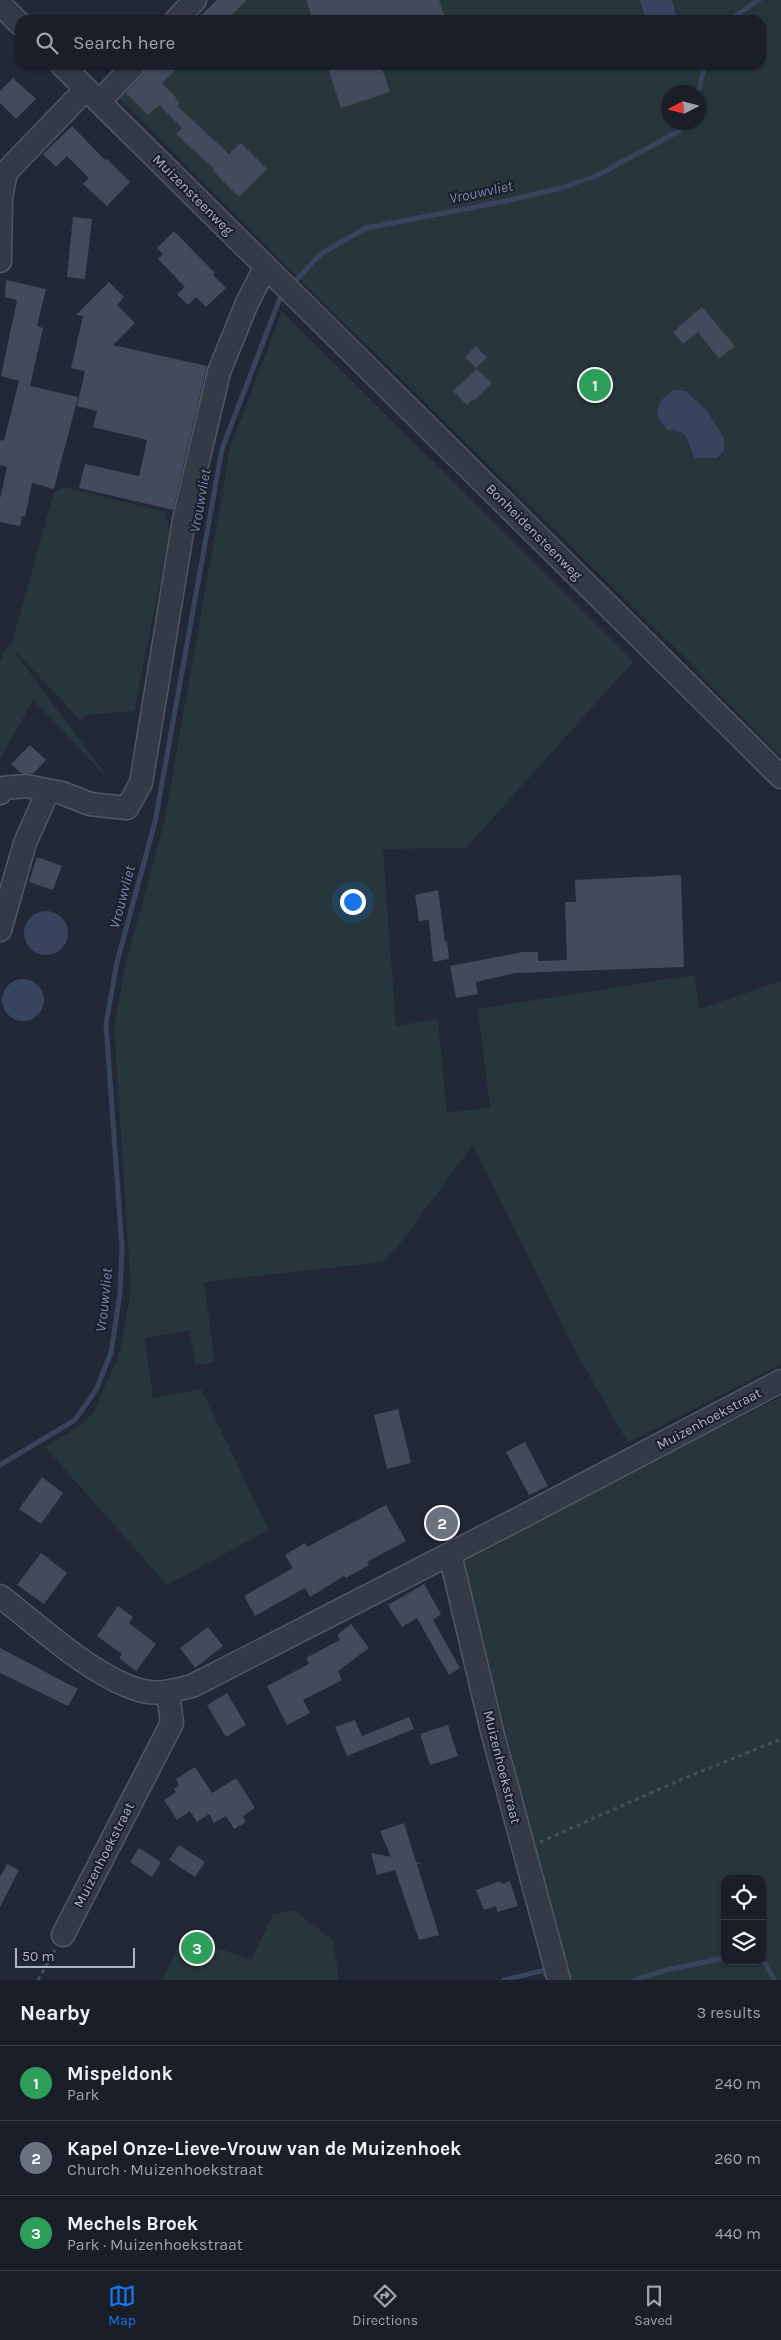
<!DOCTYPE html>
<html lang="en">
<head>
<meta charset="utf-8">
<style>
  body { margin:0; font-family:Karla,sans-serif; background:#232730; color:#f1f3f6 }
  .controls { position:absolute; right:15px; bottom:15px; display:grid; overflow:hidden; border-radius:10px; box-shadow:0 1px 4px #0004 }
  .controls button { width:45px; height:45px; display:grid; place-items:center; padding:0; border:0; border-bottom:1px solid #383c45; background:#1a1e28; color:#f1f3f6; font:25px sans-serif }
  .compass { position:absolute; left:661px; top:85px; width:45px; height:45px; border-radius:50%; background:#1a1e28; box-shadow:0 1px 4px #0004; rotate:264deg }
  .scale { position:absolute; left:15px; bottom:12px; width:120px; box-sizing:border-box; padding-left:5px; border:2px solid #afb4c3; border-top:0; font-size:14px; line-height:18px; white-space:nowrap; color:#afb4c3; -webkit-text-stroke:4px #1a1f2b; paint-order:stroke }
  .you { position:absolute; left:352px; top:901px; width:18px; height:18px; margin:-12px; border:4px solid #fff; border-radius:50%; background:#1a73e8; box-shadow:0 0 0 8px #1a73e833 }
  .badge { display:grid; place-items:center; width:32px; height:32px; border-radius:50%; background:#1a73e8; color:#fff; font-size:16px; font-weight:700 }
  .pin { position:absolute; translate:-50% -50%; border:2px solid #fff; box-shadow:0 1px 5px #0006 }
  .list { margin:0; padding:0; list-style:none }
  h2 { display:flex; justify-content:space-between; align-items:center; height:65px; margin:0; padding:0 20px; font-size:21px }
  h2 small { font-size:16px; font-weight:400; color:#9fa2a8 }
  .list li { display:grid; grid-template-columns:32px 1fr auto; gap:15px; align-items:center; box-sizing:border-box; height:75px; padding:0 20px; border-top:1px solid #383c45 }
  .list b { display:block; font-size:19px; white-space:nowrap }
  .list p { margin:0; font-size:16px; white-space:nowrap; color:#9fa2a8 }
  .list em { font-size:16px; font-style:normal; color:#9fa2a8 }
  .icon { flex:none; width:28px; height:28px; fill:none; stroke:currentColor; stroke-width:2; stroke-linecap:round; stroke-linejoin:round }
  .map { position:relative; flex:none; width:781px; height:1980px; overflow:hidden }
  .search { position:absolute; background:#1a1e28; box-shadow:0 1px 4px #0004; left:15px; right:15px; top:15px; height:55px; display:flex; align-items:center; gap:12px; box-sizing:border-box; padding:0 18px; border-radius:15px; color:#9fa2a8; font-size:19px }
  .sheet { height:290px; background:#1a1e28 }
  nav { display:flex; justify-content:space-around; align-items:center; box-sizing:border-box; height:70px; border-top:1px solid #383c45; background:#1a1e28; font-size:14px; color:#9fa2a8 }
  nav a { display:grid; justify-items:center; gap:2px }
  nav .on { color:#1a73e8 }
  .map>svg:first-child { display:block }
  .green { fill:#26363a; fill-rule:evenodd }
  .water { fill:#38435e }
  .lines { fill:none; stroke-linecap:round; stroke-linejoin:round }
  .stream { stroke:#38435e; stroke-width:5 }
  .building { fill:#434a5b }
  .minor-casing { stroke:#525764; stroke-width:25 }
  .path { stroke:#435156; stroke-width:3; stroke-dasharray:4 4; stroke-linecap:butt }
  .minor { stroke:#353a47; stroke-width:22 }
  .labels { text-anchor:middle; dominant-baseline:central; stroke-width:4; stroke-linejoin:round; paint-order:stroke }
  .street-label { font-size:14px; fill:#afb4c3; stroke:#1a1f2b }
  .water-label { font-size:15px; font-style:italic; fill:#7987aa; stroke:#1a1f2b }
</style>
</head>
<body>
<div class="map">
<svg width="781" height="1980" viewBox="0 0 781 1980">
  <rect width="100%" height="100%" fill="#222836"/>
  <path class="green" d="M217 0H781V757L689 662 304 284 114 93 140 65H761V20H181L189 13 198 17ZM668 92H698V122H668Z
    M282 311 634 661 466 848 383 849 396 1026 438 1019 447 1113 490 1107 478 1009 695 975 699 1009 781 981V1364L628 1443 569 1340 473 1145 399 1245 382 1262 204 1282 215 1362 195 1365 190 1330 145 1338 153 1398 201 1389 269 1530 167 1585 45 1447 81 1425 93 1413 119 1355 131 1291 114 1025 126 963 164 823 230 448Z
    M63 487 165 512 170 534 134 711 87 715 80 720 12 648 111 782 33 700 0 760V660L9 644 11 646 54 492Z
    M781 1397V1980H568L462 1556ZM725 1879H762V1961H725Z
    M294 1910 333 1940 339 1980H162L183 1935 251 1960 273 1914Z"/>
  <path class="water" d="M640 0H672L677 20H646Z
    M674 390 686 391 707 411 724 438V451L717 458H695C686 441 691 430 668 430 651 414 655 402 674 390Z
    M24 933a22 22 0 1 1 44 0a22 22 0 1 1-44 0Z
    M2 1000a21 21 0 1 1 42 0a21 21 0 1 1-42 0Z"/>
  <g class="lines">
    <path class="stream" d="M729 20 759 0
      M698 92 705 65
      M292 284 322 253 366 228 501 202 561 188 596 176 679 131 684 122
      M0 1465 75 1420 96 1390 111 1353 120 1293 122 1248 106 1024 117 962 155 822 222 449 280 298
      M759 1961 766 1964 774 1980
      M504 1980 545 1970 546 1975
      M635 1980 666 1970 725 1958"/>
  </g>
  <path class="building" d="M217 0H247L226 20H196Z
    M306 0H439L446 20H313Z
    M151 65H180L162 83 176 97 175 98 180 103 177 106 229 154 241 143 267 169 239 197 213 171 214 169 176 134 182 128 159 105 148 115 126 93Z
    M327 65H381L390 92 341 108Z
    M13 78 36 99 16 119 0 103V91Z
    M72 126 105 160 107 159 130 182 107 206 83 184 89 178 67 156 56 167 43 154Z
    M73 217 92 219 85 279 67 277Z
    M174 231 215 273 213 275 226 288 206 307 196 297 188 305 177 294 185 287 158 259 163 254 157 248Z
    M6 280 46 289 37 326 43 328 30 386 78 397 54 489 32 483 25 517 22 516 20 526 0 522V499L7 467 0 465V440L4 441 19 381 1 376 17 300 5 297Z
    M109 282 124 297 117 305 135 323 113 345 207 366 173 510 79 488 85 464 139 476 147 440 93 427 97 411 77 406 85 371 71 368 83 316 76 315Z
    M702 307 735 346 719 359 698 332 683 344 673 332Z
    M476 346 487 358 476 368 465 357Z
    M477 369 492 383 474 401 472 400 467 405 453 391Z
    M30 745 46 760 33 774 21 773 11 764Z
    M37 857 62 866 53 890 29 882Z
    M681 875 684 967 516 973 476 982 478 994 456 998 450 966 523 952H538V961L567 960 565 902H576L575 880Z
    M438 890 445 942 447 941 449 959 433 962 429 920 419 921 415 895Z
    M398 1409 411 1463 387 1469 374 1415Z
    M525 1442 548 1486 529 1495 506 1452Z
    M42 1477 63 1493 41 1524 19 1509Z
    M386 1505 406 1541 367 1562 369 1565 346 1578 344 1576 310 1597 305 1588 255 1616 244 1596 293 1568 285 1555 305 1543 307 1547Z
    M41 1553 67 1573 44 1604 17 1585Z
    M424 1584 441 1614 433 1620 460 1668 449 1675 417 1618 402 1627 388 1605Z
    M118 1606 133 1617 129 1623 156 1644 136 1671 119 1658 122 1654 97 1636Z
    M351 1624 369 1648 338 1671 342 1680 303 1700 310 1713 287 1725 267 1686 309 1664 306 1658 340 1640 337 1635Z
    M208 1627 223 1646 195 1668 180 1648Z
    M0 1648 78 1689 68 1706 0 1673Z
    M227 1693 246 1725 226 1737 207 1705Z
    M409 1717 414 1729 347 1756 335 1727 355 1720 362 1736Z
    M448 1725 458 1756 430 1765 420 1734Z
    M195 1767 212 1793 236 1778 255 1808 243 1816 246 1822 234 1829 226 1816 214 1823 209 1814 197 1822 190 1811 177 1820 164 1800 176 1792 174 1789 179 1785 176 1779Z
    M404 1823 416 1862 422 1863 417 1864 439 1935 419 1940 395 1870 377 1875 371 1853 391 1857 380 1831Z
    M179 1845 205 1862 195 1877 169 1860Z
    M139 1848 161 1862 152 1877 130 1862Z
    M7 1864 19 1870 0 1907V1877Z
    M500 1881 502 1884 510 1881 518 1906 497 1912 496 1906 484 1910 476 1890Z"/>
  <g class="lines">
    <defs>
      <path id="minor" d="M0 4 20 24
        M176 20 195 0
        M62 65 781 777
        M100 101 134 65
        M0 261 1 198 6 172 86 89
        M0 793 3 788 26 786 62 793 90 804 127 808 141 783 184 520 219 372 247 303 265 268
        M0 930 25 843 48 791
        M450 1554 492 1731 559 1980
        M0 1596C39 1626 95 1679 143 1691 159 1695 176 1690 192 1686L518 1519 781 1381
        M63 1935 172 1723 168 1692"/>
    </defs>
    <use href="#minor" class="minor-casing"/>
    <path class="path" d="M540 1842 687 1777 781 1739
      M38 1980 55 1950"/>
    <use href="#minor" class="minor"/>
  </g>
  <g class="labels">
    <g class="street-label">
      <text transform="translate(193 195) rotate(45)">Muizensteenweg</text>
      <text transform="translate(534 532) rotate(45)">Bonheidensteenweg</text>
      <text transform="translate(709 1419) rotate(-28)">Muizenhoekstraat</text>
      <text transform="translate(502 1767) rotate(76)">Muizenhoekstraat</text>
      <text transform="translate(104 1855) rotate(-63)">Muizenhoekstraat</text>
    </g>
    <g class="water-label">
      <text transform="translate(481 192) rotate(-12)">Vrouwvliet</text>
      <text transform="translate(200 501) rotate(-80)">Vrouwvliet</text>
      <text transform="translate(122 897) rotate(-75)">Vrouwvliet</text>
      <text transform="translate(104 1300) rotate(-84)">Vrouwvliet</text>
    </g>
  </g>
</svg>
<div class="controls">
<button><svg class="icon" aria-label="locate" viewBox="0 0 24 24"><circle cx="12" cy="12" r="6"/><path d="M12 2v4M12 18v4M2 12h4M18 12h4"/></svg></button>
<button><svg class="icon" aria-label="layers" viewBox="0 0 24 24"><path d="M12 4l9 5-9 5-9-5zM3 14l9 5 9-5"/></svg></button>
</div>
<svg class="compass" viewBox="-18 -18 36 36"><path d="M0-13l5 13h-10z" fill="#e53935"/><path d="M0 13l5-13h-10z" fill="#9fa2a8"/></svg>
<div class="scale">50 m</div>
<div class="you"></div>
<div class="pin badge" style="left:595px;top:385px;background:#2e9e5b">1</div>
<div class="pin badge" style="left:442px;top:1523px;background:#6b7280">2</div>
<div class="pin badge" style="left:197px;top:1948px;background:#2e9e5b">3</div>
<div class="search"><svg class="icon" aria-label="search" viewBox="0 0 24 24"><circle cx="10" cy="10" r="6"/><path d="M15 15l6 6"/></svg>Search here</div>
</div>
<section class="sheet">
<h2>Nearby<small>3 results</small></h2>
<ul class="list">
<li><span class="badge" style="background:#2e9e5b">1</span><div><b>Mispeldonk</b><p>Park</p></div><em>240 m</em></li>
<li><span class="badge" style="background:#6b7280">2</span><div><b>Kapel Onze-Lieve-Vrouw van de Muizenhoek</b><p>Church · Muizenhoekstraat</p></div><em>260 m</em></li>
<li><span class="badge" style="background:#2e9e5b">3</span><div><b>Mechels Broek</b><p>Park · Muizenhoekstraat</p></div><em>440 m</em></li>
</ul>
</section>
<nav>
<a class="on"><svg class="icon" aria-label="map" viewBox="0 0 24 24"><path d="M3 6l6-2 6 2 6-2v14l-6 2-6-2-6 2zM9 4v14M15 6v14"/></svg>Map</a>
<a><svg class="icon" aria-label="directions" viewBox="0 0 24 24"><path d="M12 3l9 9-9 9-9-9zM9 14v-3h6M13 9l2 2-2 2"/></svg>Directions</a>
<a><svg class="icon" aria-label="saved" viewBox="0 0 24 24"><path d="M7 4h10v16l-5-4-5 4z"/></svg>Saved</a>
</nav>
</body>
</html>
